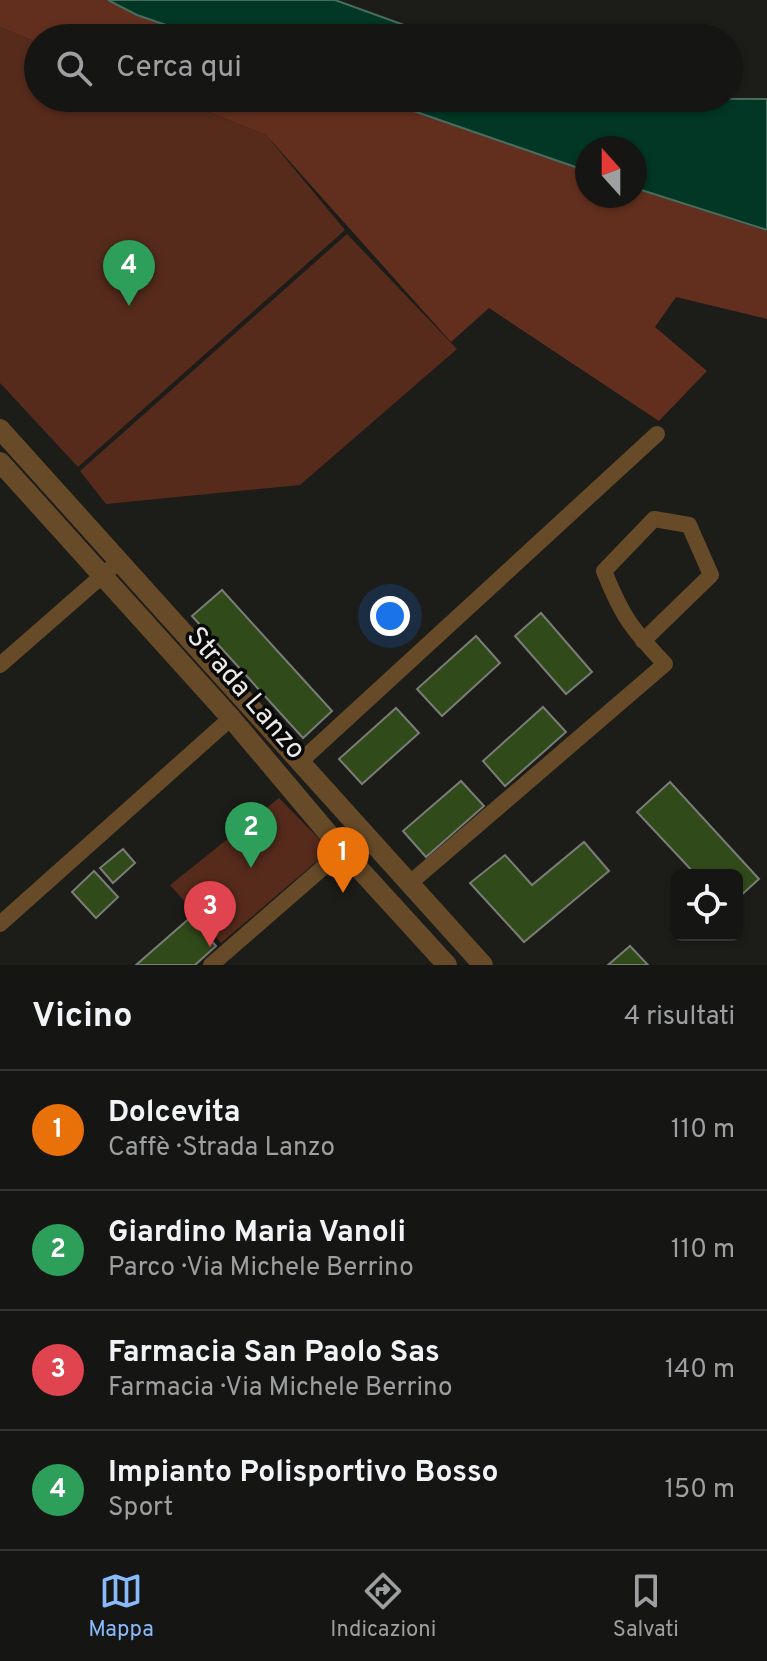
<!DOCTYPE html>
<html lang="it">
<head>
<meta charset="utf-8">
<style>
  body { margin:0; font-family:Overpass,sans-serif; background:#1e1e1c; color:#f1f3f6 }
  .controls { position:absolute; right:24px; bottom:24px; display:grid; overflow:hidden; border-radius:12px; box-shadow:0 2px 6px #0004 }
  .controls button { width:72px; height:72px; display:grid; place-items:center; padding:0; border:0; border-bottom:2px solid #343433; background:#151513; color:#f1f3f6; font:40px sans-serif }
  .compass { position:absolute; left:575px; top:136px; width:72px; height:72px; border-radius:50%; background:#151513; box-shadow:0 2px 6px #0004; rotate:339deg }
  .you { position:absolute; left:390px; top:616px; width:28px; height:28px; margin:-20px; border:6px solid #fff; border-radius:50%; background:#1a73e8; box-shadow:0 0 0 12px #1a73e833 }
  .badge { display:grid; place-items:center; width:52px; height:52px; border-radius:50%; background:#88bafc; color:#fff; font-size:26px; font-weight:700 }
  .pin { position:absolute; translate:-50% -66px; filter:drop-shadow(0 2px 4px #0008) }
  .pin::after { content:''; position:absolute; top:42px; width:28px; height:24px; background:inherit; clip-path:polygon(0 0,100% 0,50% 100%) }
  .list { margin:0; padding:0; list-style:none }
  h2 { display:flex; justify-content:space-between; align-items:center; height:104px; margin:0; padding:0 32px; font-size:34px }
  h2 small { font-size:26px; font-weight:400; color:#9d9fa0 }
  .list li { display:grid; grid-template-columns:52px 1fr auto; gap:24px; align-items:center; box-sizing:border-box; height:120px; padding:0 32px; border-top:2px solid #343433 }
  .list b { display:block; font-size:30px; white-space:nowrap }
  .list p { margin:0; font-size:26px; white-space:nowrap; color:#9d9fa0 }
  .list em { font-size:26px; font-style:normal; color:#9d9fa0 }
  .icon { flex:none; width:44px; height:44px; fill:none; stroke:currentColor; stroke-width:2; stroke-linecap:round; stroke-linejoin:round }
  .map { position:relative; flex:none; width:767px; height:965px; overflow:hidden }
  .search { position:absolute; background:#151513; box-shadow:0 2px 6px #0004; left:24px; right:24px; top:24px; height:88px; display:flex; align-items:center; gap:20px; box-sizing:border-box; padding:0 28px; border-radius:44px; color:#9d9fa0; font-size:30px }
  .sheet { height:584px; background:#151513 }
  nav { display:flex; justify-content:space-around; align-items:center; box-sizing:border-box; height:112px; border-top:2px solid #343433; background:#151513; font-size:22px; color:#9d9fa0 }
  nav a { display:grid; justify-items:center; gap:4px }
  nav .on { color:#88bafc }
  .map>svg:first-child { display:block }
  .green { fill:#562b1c }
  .forest { fill:#622f1e }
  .water { fill:#013724; stroke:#476d5f; stroke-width:2 }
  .building { fill:#314a1a; stroke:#7a7c78; stroke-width:2 }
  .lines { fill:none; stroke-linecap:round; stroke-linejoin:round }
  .minor { stroke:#674b29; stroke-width:16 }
  .tertiary { stroke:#674b29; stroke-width:20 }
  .labels { text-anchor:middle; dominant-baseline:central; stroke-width:7; stroke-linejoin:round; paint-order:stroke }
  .street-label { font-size:28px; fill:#ebeae8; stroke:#070705 }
</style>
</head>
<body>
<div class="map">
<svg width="767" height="965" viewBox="0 0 767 965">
  <rect width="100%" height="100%" fill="#1c1c19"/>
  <path class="green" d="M0 27 38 43V98H174L266 135 345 230 78 467 0 383Z
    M347 234 457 349 300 485 106 504 80 471Z
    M279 798 330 850 221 943 170 885Z"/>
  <path class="forest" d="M0 0H108L137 15 204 38H38V43L0 27Z
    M174 98H376L587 171V196H635V188L767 231V319L676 297 655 327 707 371 659 421 489 308 451 342 266 135Z"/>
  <path class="water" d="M108 0H335L440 38H204L137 15Z
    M376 98 767 99V230L635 188V148H587V171Z"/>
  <path class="building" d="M222 590 332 711 303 738 192 616Z
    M541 613 592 672 566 694 515 636Z
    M476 636 500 663 442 716 417 689Z
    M543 707 566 732 505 786 483 761Z
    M396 708 419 733 362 784 339 759Z
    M461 781 484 806 426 857 403 831Z
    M670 782 759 879 737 899V875H696L637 812Z
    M584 842 609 871 524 942 470 883 505 855 532 885Z
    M123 849 135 863 113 883 100 868Z
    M94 871 118 897 96 918 72 892Z
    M191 917 216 946 195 965H136Z
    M630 946 648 965H608Z"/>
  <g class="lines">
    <path class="minor" d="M0 665 111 568
      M301 761 657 434
      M410 883 665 664C631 628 622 616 604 571L654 519 689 525 711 575 643 641
      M0 924 231 718
      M211 965 365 831"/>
    <path class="tertiary" d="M0 429 483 965
      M0 462 231 718 343 851 447 965"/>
  </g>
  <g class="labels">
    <g class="street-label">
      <text transform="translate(245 694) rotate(49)">Strada Lanzo</text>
    </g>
  </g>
</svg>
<div class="controls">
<button><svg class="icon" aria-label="locate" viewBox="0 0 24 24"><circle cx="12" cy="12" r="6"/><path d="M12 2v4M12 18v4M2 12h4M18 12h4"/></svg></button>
</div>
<svg class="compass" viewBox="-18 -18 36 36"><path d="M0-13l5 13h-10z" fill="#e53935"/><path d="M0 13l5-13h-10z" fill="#9d9fa0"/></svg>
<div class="you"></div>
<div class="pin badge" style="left:343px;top:893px;background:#e8710a">1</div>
<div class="pin badge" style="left:251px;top:868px;background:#2e9e5b">2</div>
<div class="pin badge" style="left:210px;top:947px;background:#e0444e">3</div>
<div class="pin badge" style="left:129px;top:306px;background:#2e9e5b">4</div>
<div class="search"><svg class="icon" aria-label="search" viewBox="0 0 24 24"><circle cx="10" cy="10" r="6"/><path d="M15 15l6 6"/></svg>Cerca qui</div>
</div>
<section class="sheet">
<h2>Vicino<small>4 risultati</small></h2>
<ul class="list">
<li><span class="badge" style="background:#e8710a">1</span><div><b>Dolcevita</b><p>Caffè · Strada Lanzo</p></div><em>110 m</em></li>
<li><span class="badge" style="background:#2e9e5b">2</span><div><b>Giardino Maria Vanoli</b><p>Parco · Via Michele Berrino</p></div><em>110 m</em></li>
<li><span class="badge" style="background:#e0444e">3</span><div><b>Farmacia San Paolo Sas</b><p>Farmacia · Via Michele Berrino</p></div><em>140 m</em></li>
<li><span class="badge" style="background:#2e9e5b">4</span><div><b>Impianto Polisportivo Bosso</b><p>Sport</p></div><em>150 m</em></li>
</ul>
</section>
<nav>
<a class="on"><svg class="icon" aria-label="map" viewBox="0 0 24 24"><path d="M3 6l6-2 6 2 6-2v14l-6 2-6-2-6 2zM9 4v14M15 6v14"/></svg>Mappa</a>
<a><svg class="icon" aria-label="directions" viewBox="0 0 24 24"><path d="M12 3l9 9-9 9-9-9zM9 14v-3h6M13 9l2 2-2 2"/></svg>Indicazioni</a>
<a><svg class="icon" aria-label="saved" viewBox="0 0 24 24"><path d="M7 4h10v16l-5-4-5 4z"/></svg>Salvati</a>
</nav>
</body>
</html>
